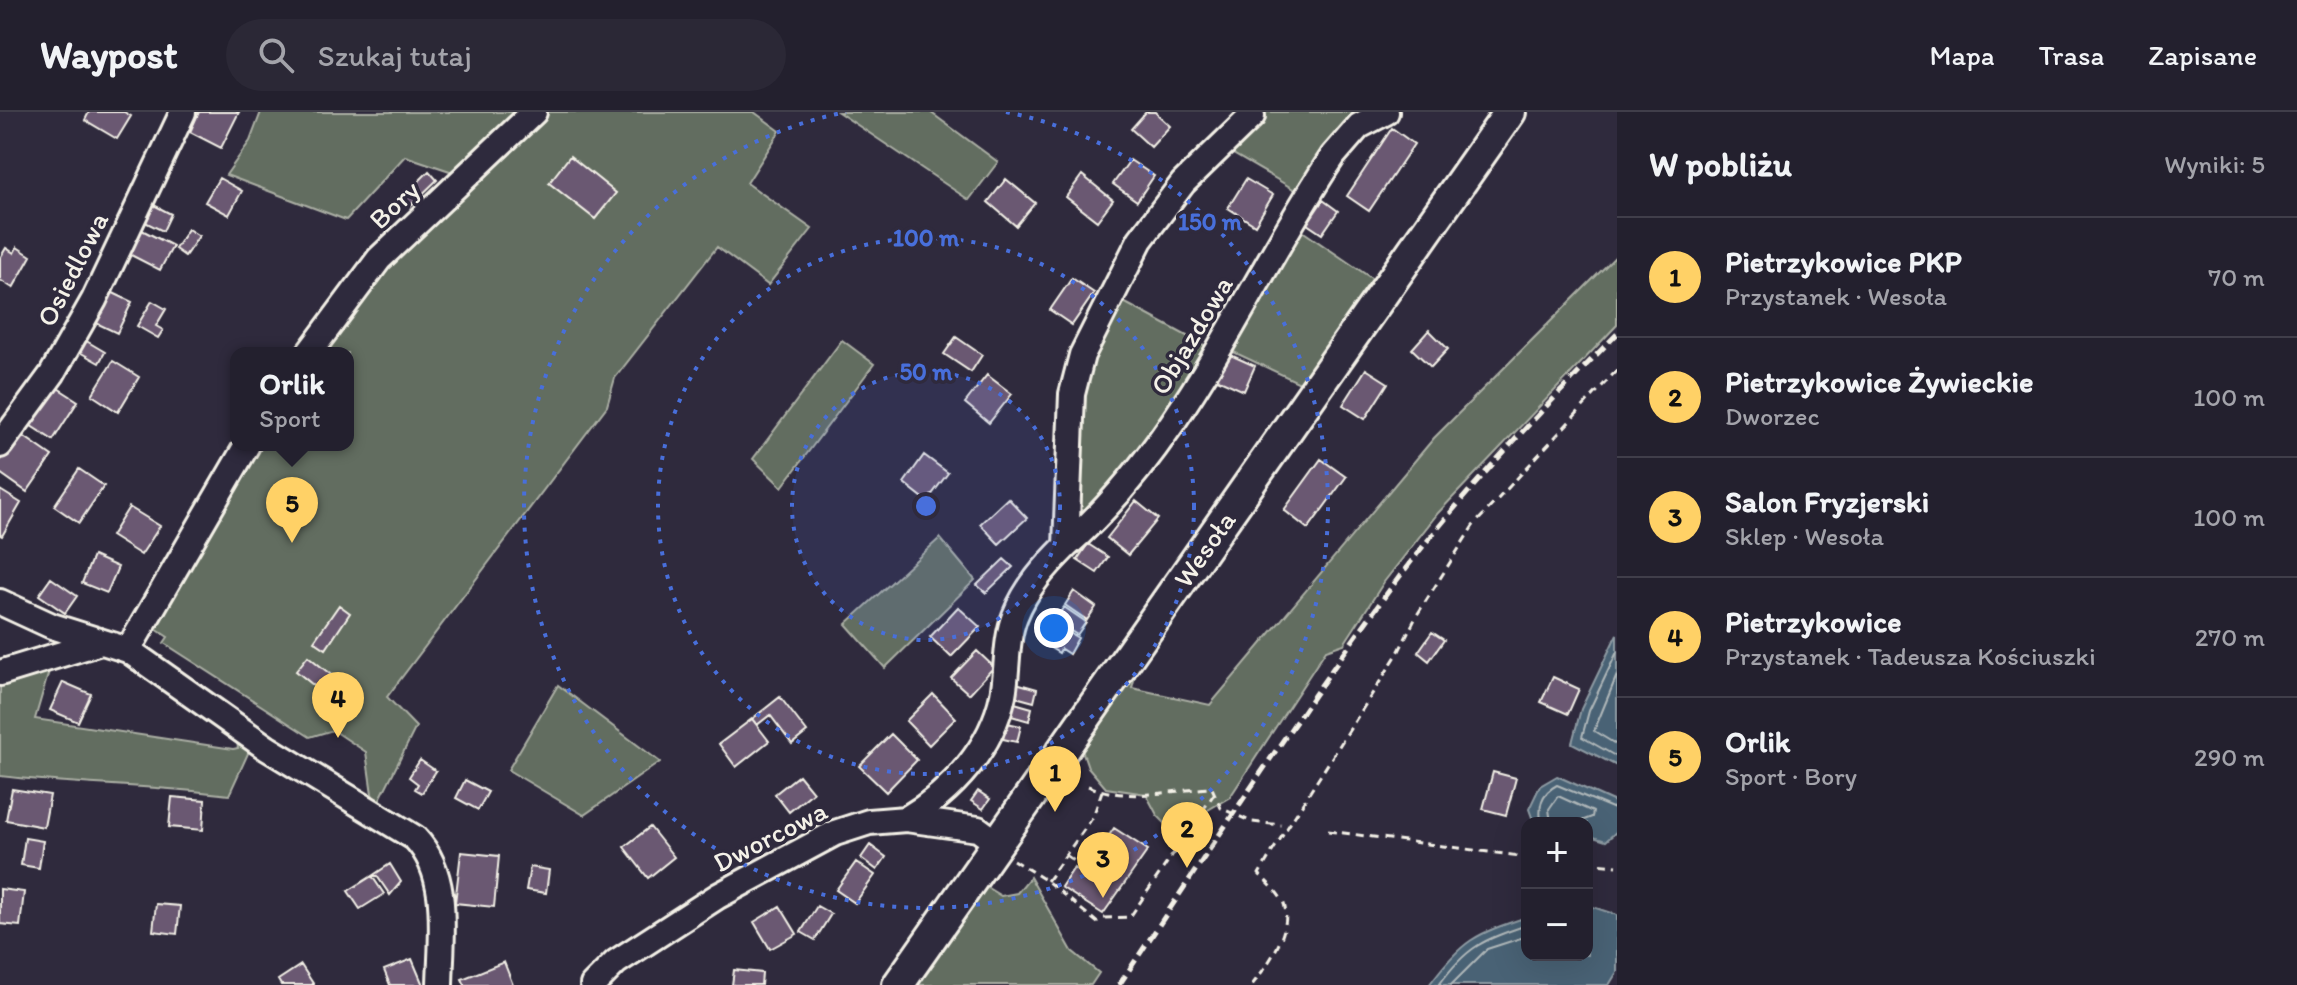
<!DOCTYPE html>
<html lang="pl">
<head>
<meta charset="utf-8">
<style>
  body { margin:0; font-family:Itim,sans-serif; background:#2b2836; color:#f1f3f6 }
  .controls { position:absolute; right:24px; bottom:24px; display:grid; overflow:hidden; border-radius:16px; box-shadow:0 8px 32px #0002 }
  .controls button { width:72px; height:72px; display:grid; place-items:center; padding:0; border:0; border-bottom:2px solid #403e4a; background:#23202e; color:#f1f3f6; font:40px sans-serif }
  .you { position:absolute; left:1054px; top:516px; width:28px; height:28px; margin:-20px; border:6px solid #fff; border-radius:50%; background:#1a73e8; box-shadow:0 0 0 12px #1a73e833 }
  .badge { display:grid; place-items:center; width:52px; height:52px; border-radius:50%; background:#ffd166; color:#111; font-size:26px; font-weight:700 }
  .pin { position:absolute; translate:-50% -66px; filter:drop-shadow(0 2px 4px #0008) }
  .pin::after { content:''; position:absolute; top:42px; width:28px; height:24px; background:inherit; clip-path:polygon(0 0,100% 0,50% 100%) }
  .popup { position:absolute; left:230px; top:235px; width:124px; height:104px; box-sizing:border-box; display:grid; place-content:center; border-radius:16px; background:#23202e; filter:drop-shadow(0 2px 6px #0005); font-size:26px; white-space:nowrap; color:#a3a3aa }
  .popup b { font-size:30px; color:#f1f3f6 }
  .popup::after { content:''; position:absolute; left:50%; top:100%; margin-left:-16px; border:16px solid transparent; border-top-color:#23202e }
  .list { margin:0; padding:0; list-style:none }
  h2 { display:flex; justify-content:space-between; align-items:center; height:104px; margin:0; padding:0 32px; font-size:34px }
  h2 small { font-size:26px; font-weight:400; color:#a3a3aa }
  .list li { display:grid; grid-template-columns:52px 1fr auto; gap:24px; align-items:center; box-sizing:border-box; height:120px; padding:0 32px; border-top:2px solid #403e4a }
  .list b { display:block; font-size:30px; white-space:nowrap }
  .list p { margin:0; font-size:26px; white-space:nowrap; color:#a3a3aa }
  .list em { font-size:26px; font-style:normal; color:#a3a3aa }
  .icon { flex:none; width:44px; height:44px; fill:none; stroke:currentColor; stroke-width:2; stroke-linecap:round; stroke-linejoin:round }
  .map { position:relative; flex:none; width:1617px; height:873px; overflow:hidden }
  header { display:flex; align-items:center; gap:48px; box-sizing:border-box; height:112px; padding:0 40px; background:#23202e; border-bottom:2px solid #403e4a }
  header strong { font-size:38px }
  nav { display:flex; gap:44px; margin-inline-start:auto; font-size:28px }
  .search { width:560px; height:72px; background:#2b2836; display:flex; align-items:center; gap:20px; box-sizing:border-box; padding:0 28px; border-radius:44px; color:#a3a3aa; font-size:30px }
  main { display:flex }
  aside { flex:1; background:#23202e }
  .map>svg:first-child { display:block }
  .green { fill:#626d61; stroke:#abafa4; stroke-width:2 }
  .water { fill:#4a6275; stroke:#8e9ba3; stroke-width:2 }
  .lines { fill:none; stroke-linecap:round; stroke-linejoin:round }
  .shore { stroke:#b0b8ba; stroke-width:2 }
  .building { fill:#6a5972; stroke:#f4f1e8; stroke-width:2 }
  .minor-casing { stroke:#f4f1e8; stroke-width:30 }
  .major-casing { stroke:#f4f1e8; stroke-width:36 }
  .path { stroke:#f4f1e8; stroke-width:3; stroke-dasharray:8 6; stroke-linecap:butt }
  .minor { stroke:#2f2a3d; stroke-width:24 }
  .major { stroke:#2f2a3d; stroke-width:30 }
  .rail { stroke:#f4f1e8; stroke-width:5; stroke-dasharray:12 6; stroke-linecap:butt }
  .ring { fill:none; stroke:#486fdb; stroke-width:4; stroke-dasharray:4 8 }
  .labels { text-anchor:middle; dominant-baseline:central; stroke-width:7; stroke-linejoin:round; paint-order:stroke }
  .street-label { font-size:28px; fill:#f4f1e8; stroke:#2f2a3d }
  .centre { fill:#486fdb; stroke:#2f2a3d; stroke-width:4 }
  .ring-label { font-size:24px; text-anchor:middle; font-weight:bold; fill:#486fdb; stroke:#2f2a3d; stroke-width:7; stroke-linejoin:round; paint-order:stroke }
</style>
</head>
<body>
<header>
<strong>Waypost</strong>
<div class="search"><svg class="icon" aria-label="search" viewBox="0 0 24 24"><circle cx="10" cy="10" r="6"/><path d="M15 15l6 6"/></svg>Szukaj tutaj</div>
<nav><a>Mapa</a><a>Trasa</a><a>Zapisane</a></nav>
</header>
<main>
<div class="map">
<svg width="1617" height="873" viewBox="0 0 1617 873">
  <rect width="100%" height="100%" fill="#2f2a3d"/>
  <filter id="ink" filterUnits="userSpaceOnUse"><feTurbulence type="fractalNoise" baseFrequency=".0125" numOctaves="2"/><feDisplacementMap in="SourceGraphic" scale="16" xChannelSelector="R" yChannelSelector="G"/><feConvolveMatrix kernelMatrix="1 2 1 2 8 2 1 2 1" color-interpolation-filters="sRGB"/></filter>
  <g filter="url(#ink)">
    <path class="green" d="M261 0H529L456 61 405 44 346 108 226 63 250 29Z
      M549 0H754L780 19 747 71 812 117 768 173 717 135 615 266 607 294 387 585 416 615 378 691 372 682 366 640 333 618 310 625 164 531 168 525 151 514 256 333H348V241H317L358 183Z
      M838 0H930L998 50 969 88Z
      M1263 0H1371L1302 82 1223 36Z
      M1292 112 1377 170 1304 273 1225 236Z
      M1617 143V213L1438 401 1384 470 1344 532 1326 538 1230 685 1208 698 1185 732 1157 703 1146 682 1106 676 1088 655 1081 635 1135 564 1132 576 1210 593 1434 326Z
      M1118 187 1213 238 1183 289 1075 415V287Z
      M842 228 874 252 782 375 753 347Z
      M940 426 975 468 885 556 846 512Z
      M52 549 35 607 233 637 238 636 237 630 250 637 229 683C153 673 76 673 0 664V566Z
      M558 573 660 650 584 703 508 658Z
      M1030 765 1072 839 1099 861 1091 873H898L973 767 1001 784 1017 781Z"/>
    <path class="water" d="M1617 522V654L1572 631 1581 597Z
      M1557 664 1617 691V719L1606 729 1587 723V711H1534L1529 697 1540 674Z
      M1587 793 1617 803V860L1609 873H1429C1462 828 1475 822 1527 805V843H1587Z"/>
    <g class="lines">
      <path class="shore" d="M1617 540 1589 599 1582 625 1617 645
        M1617 563 1594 619 1617 633
        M1541 711C1539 694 1540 682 1557 673L1617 698
        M1551 711 1549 697 1558 684 1593 700 1592 705 1576 711
        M1439 873C1467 834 1483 828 1527 813
        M1451 873 1487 837 1527 824"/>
    </g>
    <path class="building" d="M89 0H124L131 4 117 27 85 8Z
      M199 0H239L221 36 190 20Z
      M1146 0H1155L1170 14 1151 35 1131 17Z
      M1392 16 1414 32 1369 99 1347 84Z
      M570 44 616 81 595 107 549 71Z
      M1130 48 1154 64 1137 89 1113 72Z
      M429 59 437 68 410 94 402 86Z
      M1082 63 1113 88 1097 109 1066 85Z
      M219 66 242 79 229 103 205 90Z
      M1006 67 1035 91 1016 114 988 90Z
      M1246 67 1273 83 1255 113 1228 96Z
      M1323 88 1338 99 1322 122 1307 112Z
      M148 90 171 102 163 119 139 107Z
      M138 116 173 134 160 158 125 140Z
      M188 117 199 124 185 144 175 137Z
      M17 135 31 144 13 176 0 168V146L6 136 14 141Z
      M1072 166 1094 181 1072 213 1050 198Z
      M109 179 132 190 117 221 94 210Z
      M152 189 166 197 156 214 163 218 158 226 137 214Z
      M1429 218 1448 237 1431 255 1412 237Z
      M956 225 982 243 971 260 944 242Z
      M83 227 105 240 99 251 76 238Z
      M1226 241 1255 254 1244 279 1215 266Z
      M113 249 139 265 118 300 92 283Z
      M1366 257 1388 271 1365 307 1343 293Z
      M987 263 1012 282 989 311 965 291Z
      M53 273 78 289 53 328 28 312Z
      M19 321 52 344 27 380 0 361V348Z
      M924 343 948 361 927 389 904 371Z
      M1321 347 1346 365 1308 417 1284 398Z
      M79 357 104 374 79 411 54 394Z
      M0 378 21 391 2 424 0 423Z
      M1008 386 1027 406 999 432 980 412Z
      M1136 389 1158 407 1128 443 1107 426Z
      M129 395 160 414 141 443 111 424Z
      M1088 432 1108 445 1097 461 1077 448Z
      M93 444 118 455 107 481 82 471Z
      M1004 447 1013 455 986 481 977 473Z
      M51 466 77 484 65 501 39 483Z
      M1074 479 1096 495 1087 508 1065 493Z
      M339 493 350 501 326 537 314 529Z
      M958 495 980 515 951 545 930 525Z
      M1064 495 1086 510 1077 523 1054 508Z
      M1049 509 1078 526 1069 542 1061 537 1059 541 1044 532 1047 528 1041 524Z
      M1432 520 1444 528 1429 549 1418 540Z
      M977 539 994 555 969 582 951 566Z
      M308 544 352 580 340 595 296 559Z
      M1553 565 1579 577 1568 602 1541 590Z
      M63 570 91 582 78 610 50 598Z
      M1016 571 1037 577 1034 590 1012 584Z
      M933 582 956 606 929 633 906 609Z
      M780 585 807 620 792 632 770 603 757 613 752 607Z
      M1011 590 1032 596 1029 609 1008 603Z
      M752 607 769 629 736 655 719 632Z
      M1007 611 1021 614 1017 630 1003 627Z
      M891 622 917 648 886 680 859 654Z
      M420 648 436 659 422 681 415 677 418 672 409 665Z
      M1493 660 1516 666 1506 703 1483 697Z
      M799 663 813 680 789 700 775 682Z
      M465 668 488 680 478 698 456 686Z
      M12 677 50 683 44 715 6 708Z
      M978 679 990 687 983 697 971 689Z
      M172 685 205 688 203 718 169 715Z
      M650 715 674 745 648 766 624 735Z
      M1114 716 1148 738 1103 802 1061 775 1074 756 1083 762Z
      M25 726 43 729 39 756 21 753Z
      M870 733 886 745 877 758 861 746Z
      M461 740 499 744 494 795 455 791Z
      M856 750 875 763 855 791 836 778Z
      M390 752 401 770 390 783 377 764H372Z
      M530 755 549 758 546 781 526 778Z
      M372 764 384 782 360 797 348 779Z
      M0 777 24 780 20 814 0 812Z
      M156 792 180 794 177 822 153 819Z
      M780 794 797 822 770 837 754 810Z
      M817 794 831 802 815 828 801 820Z
      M412 847 423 873H390L384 858Z
      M504 850 513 873H465L462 867Z
      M301 853 314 873H281L278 868Z
      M734 858 762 861 761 873H732Z"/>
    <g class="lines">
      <defs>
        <path id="minor" d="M309 241 379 147 534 0
          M0 333 52 262 94 188 183 0
          M1066 434C1186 329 1246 175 1333 44L1359 14 1386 0
          M0 490 52 514 128 538 267 636 415 726C451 764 441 824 440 873
          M128 538 247 333
          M0 561 101 530
          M906 707C952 680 992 636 1003 583 1008 557 1005 529 1015 504 1026 476 1045 455 1066 434L1072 282 1082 243 1140 128 1183 71 1252 4
          M593 873 616 850 718 784 835 721 869 710 906 707 978 717 997 731"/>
        <path id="major" d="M898 873 1510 0"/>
      </defs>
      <use href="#minor" class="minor-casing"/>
      <use href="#major" class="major-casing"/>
      <path class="path" d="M1088 674C1132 691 1167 678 1212 676L1221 696 1252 710 1281 713
        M1328 719 1527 745
        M1067 744 1086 757
        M1013 748 1047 769 1099 812
        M1587 751 1617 754
        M1047 769 1093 705 1102 679
        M1104 806 1130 805 1214 682
        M1252 873C1267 854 1293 819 1284 792 1280 782 1267 770 1259 762L1272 740 1398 541 1417 503 1473 414 1617 258"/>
      <use href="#minor" class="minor"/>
      <use href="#major" class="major"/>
      <path class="rail" d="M1119 873C1205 745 1289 615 1380 491 1450 394 1533 306 1617 222"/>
    </g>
  </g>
  <circle cx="926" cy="394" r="134" fill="#486fdb" fill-opacity=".12"/>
  <g class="ring">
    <circle cx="926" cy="394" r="134"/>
    <circle cx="926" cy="394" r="268"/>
    <path d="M1006 0A402 402 0 1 1 846 0"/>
  </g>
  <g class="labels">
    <g class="street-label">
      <text transform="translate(394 92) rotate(-43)">Bory</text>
      <text transform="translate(72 157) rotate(-63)">Osiedlowa</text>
      <text transform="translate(1191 223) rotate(-59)">Objazdowa</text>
      <text transform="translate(1204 437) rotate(-55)">Wesoła</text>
      <text transform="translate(770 724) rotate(-27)">Dworcowa</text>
    </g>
  </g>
  <circle cx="926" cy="394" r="12" class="centre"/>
  <g class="ring-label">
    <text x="1210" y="118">150 m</text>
    <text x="926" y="134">100 m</text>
    <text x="926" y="268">50 m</text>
  </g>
</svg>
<div class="controls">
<button>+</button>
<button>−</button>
</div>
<div class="you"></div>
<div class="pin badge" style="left:1055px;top:700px">1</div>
<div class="pin badge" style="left:1187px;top:756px">2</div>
<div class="pin badge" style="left:1103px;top:786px">3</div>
<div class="pin badge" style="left:338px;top:626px">4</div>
<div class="pin badge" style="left:292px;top:431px">5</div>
<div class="popup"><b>Orlik</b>Sport</div>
</div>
<aside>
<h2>W pobliżu<small>Wyniki: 5</small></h2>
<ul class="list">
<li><span class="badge">1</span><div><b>Pietrzykowice PKP</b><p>Przystanek · Wesoła</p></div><em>70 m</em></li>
<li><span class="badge">2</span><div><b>Pietrzykowice Żywieckie</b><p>Dworzec</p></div><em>100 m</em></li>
<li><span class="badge">3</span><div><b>Salon Fryzjerski</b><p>Sklep · Wesoła</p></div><em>100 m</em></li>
<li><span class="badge">4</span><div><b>Pietrzykowice</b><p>Przystanek · Tadeusza Kościuszki</p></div><em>270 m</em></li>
<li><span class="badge">5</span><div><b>Orlik</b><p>Sport · Bory</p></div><em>290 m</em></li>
</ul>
</aside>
</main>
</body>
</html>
